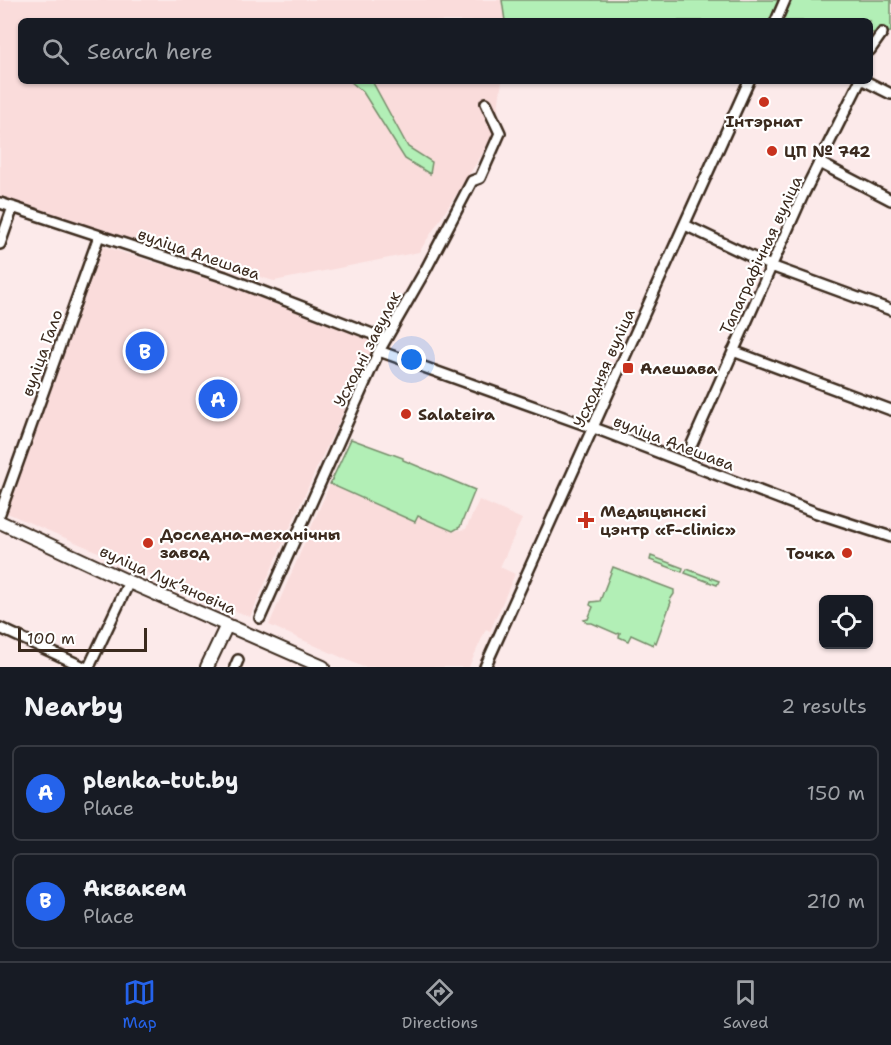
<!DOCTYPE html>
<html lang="en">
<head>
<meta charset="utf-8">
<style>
  body { margin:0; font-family:"Shantell Sans",sans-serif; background:#20242c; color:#f1f3f6 }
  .controls { position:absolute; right:18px; bottom:18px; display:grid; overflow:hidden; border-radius:9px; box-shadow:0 2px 4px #0004 }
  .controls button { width:54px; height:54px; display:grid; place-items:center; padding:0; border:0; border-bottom:2px solid #363941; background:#171b24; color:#f1f3f6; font:30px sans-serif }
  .scale { position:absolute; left:18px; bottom:15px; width:129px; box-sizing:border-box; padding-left:6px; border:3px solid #3b2a1e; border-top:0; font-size:16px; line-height:21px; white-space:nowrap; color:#3b2a1e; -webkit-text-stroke:4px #fff; paint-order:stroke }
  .you { position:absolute; left:412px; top:360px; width:21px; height:21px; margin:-15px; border:4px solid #fff; border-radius:50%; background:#1a73e8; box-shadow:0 0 0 9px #1a73e833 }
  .badge { display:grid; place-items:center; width:39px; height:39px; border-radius:50%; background:#2563eb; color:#fff; font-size:20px; font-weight:700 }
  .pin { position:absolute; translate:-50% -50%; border:3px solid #fff; box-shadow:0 2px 6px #0006 }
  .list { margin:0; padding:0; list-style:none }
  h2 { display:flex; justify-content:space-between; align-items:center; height:78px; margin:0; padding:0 24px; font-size:26px }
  h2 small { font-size:20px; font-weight:400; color:#9ea1a6 }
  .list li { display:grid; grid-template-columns:39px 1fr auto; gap:18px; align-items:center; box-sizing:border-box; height:96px; margin:0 12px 12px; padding:0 12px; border:2px solid #363941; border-radius:9px }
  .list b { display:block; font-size:22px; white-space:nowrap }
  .list p { margin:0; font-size:20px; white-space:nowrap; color:#9ea1a6 }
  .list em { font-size:20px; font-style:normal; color:#9ea1a6 }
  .icon { flex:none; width:33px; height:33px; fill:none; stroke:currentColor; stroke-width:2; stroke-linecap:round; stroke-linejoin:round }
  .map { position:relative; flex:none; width:891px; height:667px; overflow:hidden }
  .search { position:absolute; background:#171b24; box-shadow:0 2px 4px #0004; left:18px; right:18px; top:18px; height:66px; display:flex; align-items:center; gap:15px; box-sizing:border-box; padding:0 21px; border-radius:9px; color:#9ea1a6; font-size:22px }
  .sheet { height:294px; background:#171b24 }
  nav { display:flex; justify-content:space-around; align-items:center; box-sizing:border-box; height:84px; border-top:2px solid #363941; background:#171b24; font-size:16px; color:#9ea1a6 }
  nav a { display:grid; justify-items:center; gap:3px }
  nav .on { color:#2563eb }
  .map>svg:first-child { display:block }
  .built { fill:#fadcdb }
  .green { fill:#b2efb6; stroke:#768c6a; stroke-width:1.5 }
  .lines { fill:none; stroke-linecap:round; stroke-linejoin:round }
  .minor-casing { stroke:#3b2a1e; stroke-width:14 }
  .major-casing { stroke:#3b2a1e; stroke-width:16 }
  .minor { stroke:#fff; stroke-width:9 }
  .major { stroke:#fff; stroke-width:12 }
  .poi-dot { fill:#c8321e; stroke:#fff; stroke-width:2 }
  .labels { text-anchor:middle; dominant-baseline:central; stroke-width:4.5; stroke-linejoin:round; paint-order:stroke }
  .poi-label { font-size:16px; font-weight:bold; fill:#3b2a1e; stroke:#fff; text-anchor:start }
  .street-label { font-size:16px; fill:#3b2a1e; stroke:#fff }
</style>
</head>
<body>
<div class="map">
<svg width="891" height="667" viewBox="0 0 891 667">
  <rect width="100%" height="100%" fill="#fceaea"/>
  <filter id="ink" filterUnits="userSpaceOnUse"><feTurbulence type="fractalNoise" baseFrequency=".0167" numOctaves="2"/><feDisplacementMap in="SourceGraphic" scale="12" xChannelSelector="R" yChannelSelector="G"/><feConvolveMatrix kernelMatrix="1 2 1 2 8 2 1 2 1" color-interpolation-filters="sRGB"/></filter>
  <g filter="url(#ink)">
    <path class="built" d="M0 0H502L505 21H21V81H502L494 136 419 252 274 281 0 200Z
      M102 246 225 284 376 343 314 474 250 617 7 513Z
      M330 484 415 522 418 516 453 531 466 529 479 500 522 519 500 567 515 574 490 631 486 629 469 667H363L269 625Z"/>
    <path class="green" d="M502 0H891V32L870 33V21H505Z
      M350 81H372L408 147 432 162 430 174 405 159 363 92Z
      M351 439 403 458V460L475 490 460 527 453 531 418 516 415 522 330 484Z
      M651 556 683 568 682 572 650 560Z
      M613 567 674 590V594L670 600 671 602 656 643 654 641 653 645 631 635 628 641 619 637 620 633 617 634 592 623H587L584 620 588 619 593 607 590 605 591 602 600 601Z
      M687 569 719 581 717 585 685 573Z"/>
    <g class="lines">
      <defs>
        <path id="minor" d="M776 21 785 0
          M870 50 882 33
          M865 81 891 94
          M820 163 891 200
          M0 203 225 277 385 339
          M685 225 771 266 891 310
          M0 244 13 207
          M379 351 605 432 817 513 891 537
          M733 351 891 410
          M692 444 803 195 860 81
          M0 513 99 236
          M260 618 379 351 426 269 472 181 480 178 500 133 486 103
          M0 628 84 667
          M89 667 129 582
          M235 667 238 660
          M485 667 749 81"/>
        <path id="major" d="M0 522 129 582 323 667
          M207 667 227 625"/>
      </defs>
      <use href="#minor" class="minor-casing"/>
      <use href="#major" class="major-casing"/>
      <use href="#minor" class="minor"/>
      <use href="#major" class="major"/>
    </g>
  </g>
  <g class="poi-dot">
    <circle cx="764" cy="102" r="6"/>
    <circle cx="772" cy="151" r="6"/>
    <rect x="622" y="362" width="12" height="12" rx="3"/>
    <circle cx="406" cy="414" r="6"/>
    <path d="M583 511h6v6h6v6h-6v6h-6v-6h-6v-6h6z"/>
    <circle cx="148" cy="543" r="6"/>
    <circle cx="847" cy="553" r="6"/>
  </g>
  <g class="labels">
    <g class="poi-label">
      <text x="764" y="121" text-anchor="middle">Інтэрнат</text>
      <text x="784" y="151">ЦП № 742</text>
      <text x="640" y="368">Алешава</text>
      <text x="418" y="414">Salateira</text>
      <text x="600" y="511">Медыцынскі<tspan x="600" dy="18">цэнтр «F-clinic»</tspan></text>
      <text x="160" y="534">Доследна-механічны<tspan x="160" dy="18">завод</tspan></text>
      <text x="835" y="553" text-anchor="end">Точка</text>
    </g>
    <g class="street-label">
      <text transform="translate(199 254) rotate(19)">вуліца Алешава</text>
      <text transform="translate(761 255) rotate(-65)">Тапаграфічная вуліца</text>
      <text transform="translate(367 349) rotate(-63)">Усходні завулак</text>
      <text transform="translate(42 353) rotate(-70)">вуліца Гало</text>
      <text transform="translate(604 368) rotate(-66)">Усходняя вуліца</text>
      <text transform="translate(674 443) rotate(21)">вуліца Алешава</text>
      <text transform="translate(168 580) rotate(24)">вуліца Лукʼяновіча</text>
    </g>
  </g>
</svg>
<div class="controls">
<button><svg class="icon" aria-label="locate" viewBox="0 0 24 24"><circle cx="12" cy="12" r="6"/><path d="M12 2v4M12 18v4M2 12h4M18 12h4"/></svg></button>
</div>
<div class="scale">100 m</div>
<div class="you"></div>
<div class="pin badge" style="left:218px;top:399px">A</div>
<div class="pin badge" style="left:145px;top:351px">B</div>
<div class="search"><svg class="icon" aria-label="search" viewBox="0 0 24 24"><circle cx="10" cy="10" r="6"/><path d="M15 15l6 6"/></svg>Search here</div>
</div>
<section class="sheet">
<h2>Nearby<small>2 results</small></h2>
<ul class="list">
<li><span class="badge">A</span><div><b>plenka-tut.by</b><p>Place</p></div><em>150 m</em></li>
<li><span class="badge">B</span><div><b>Аквакем</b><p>Place</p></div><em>210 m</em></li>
</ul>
</section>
<nav>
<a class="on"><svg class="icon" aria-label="map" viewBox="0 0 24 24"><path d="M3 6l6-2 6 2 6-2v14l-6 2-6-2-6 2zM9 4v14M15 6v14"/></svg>Map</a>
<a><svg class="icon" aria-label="directions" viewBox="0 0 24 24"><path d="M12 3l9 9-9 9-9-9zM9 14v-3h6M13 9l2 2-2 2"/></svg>Directions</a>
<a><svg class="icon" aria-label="saved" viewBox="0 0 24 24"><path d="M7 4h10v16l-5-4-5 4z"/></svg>Saved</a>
</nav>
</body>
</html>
